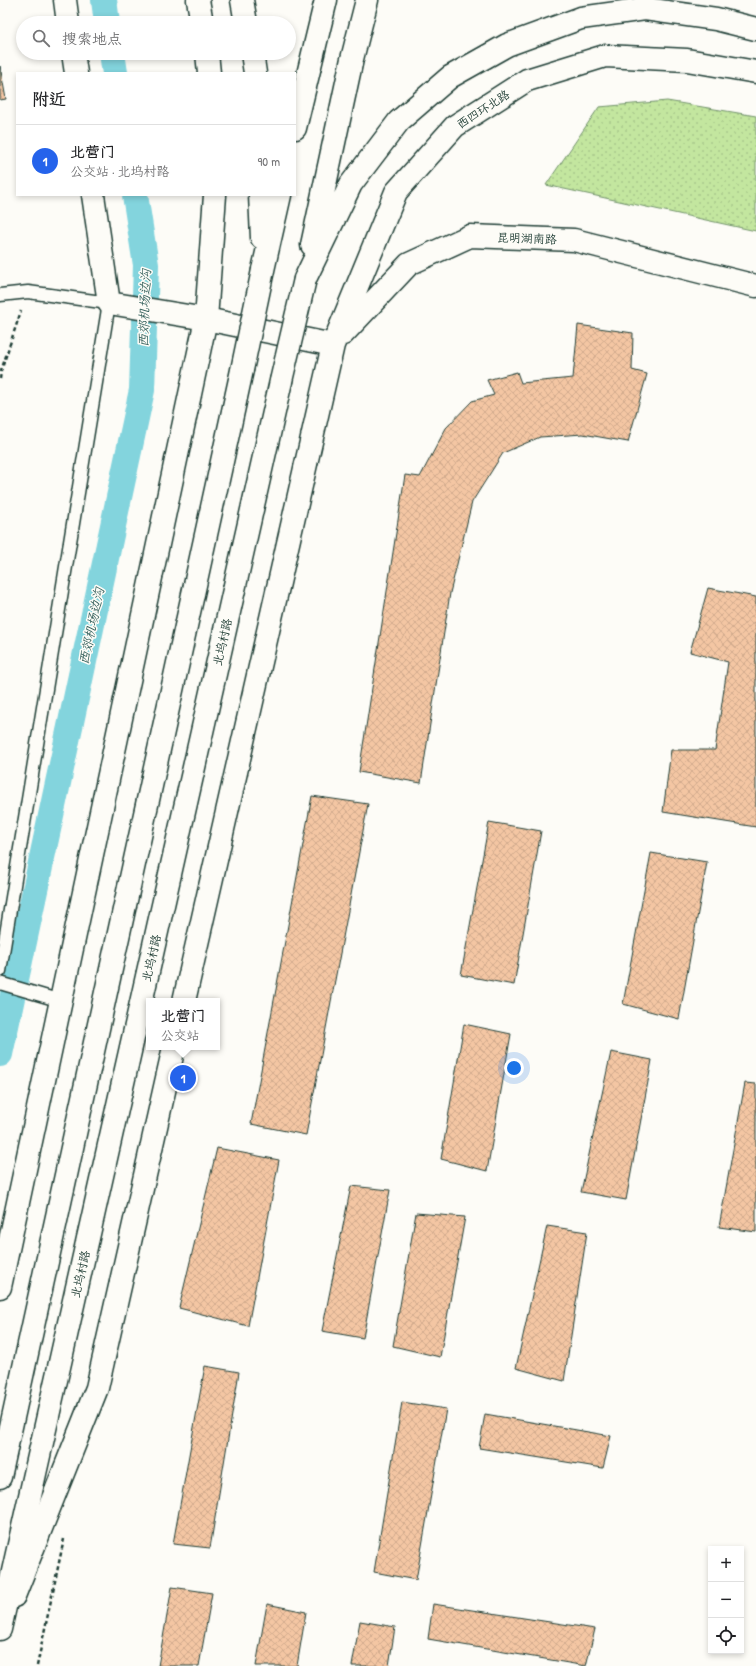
<!DOCTYPE html>
<html lang="zh">
<head>
<meta charset="utf-8">
<style>
  body { margin:0; font-family:"Patrick Hand","LXGW WenKai TC",sans-serif; background:#f6f6f6; color:#202124 }
  .controls { position:absolute; right:12px; bottom:12px; display:grid; overflow:hidden; border-radius:0px; box-shadow:0 2px 6px #0003 }
  .controls button { width:36px; height:36px; display:grid; place-items:center; padding:0; border:0; border-bottom:1px solid #e0e0e0; background:#fff; color:#202124; font:20px sans-serif }
  .you { position:absolute; left:514px; top:1068px; width:14px; height:14px; margin:-10px; border:3px solid #fff; border-radius:50%; background:#1a73e8; box-shadow:0 0 0 6px #1a73e833 }
  .badge { display:grid; place-items:center; width:26px; height:26px; border-radius:50%; background:#2563eb; color:#fff; font-size:13px; font-weight:700 }
  .pin { position:absolute; translate:-50% -50%; border:2px solid #fff; box-shadow:0 1px 4px #0006 }
  .popup { position:absolute; left:146px; top:998px; width:74px; height:52px; box-sizing:border-box; display:grid; place-content:center; border-radius:0px; background:#fff; filter:drop-shadow(0 1px 3px #0005); font-size:13px; white-space:nowrap; color:#757577 }
  .popup b { font-size:15px; color:#202124 }
  .popup::after { content:''; position:absolute; left:50%; top:100%; margin-left:-8px; border:8px solid transparent; border-top-color:#fff }
  .list { margin:0; padding:0; list-style:none }
  h2 { display:flex; justify-content:space-between; align-items:center; height:52px; margin:0; padding:0 16px; font-size:17px }
  h2 small { font-size:13px; font-weight:400; color:#757577 }
  .list li { display:grid; grid-template-columns:26px 1fr auto; gap:12px; align-items:center; box-sizing:border-box; height:72px; padding:0 16px; border-top:1px solid #e0e0e0 }
  .list b { display:block; font-size:15px; white-space:nowrap }
  .list p { margin:0; font-size:13px; white-space:nowrap; color:#757577 }
  .list em { font-size:13px; font-style:normal; color:#757577 }
  .icon { flex:none; width:22px; height:22px; fill:none; stroke:currentColor; stroke-width:2; stroke-linecap:round; stroke-linejoin:round }
  .map { position:relative; flex:none; width:756px; height:1666px; overflow:hidden }
  .search { position:absolute; background:#fff; box-shadow:0 2px 6px #0003; left:16px; top:16px; width:280px; height:44px; display:flex; align-items:center; gap:10px; box-sizing:border-box; padding:0 14px; border-radius:22px; color:#757577; font-size:15px }
  .panel { position:absolute; background:#fff; box-shadow:0 2px 6px #0003; left:16px; top:72px; width:280px; height:124px; border-radius:0px }
  .map>svg:first-child { display:block }
  .park { fill:url(#park-dots); stroke:#71926a }
  .lines { fill:none; stroke-linecap:round; stroke-linejoin:round }
  .canal { stroke:#83d4dd; stroke-width:26 }
  .building { fill:url(#building-cross-hatch); stroke:#1f3d34 }
  .lane-casing { stroke:#1f3d34; stroke-width:15 }
  .street-casing { stroke:#1f3d34; stroke-width:25 }
  .secondary-casing { stroke:#1f3d34; stroke-width:25 }
  .primary-casing { stroke:#1f3d34; stroke-width:25 }
  .highway-casing { stroke:#1f3d34; stroke-width:25 }
  .path { stroke:#1f3d34; stroke-width:2.5; stroke-dasharray:4 3; stroke-linecap:butt }
  .lane { stroke:#fdfcf7; stroke-width:12 }
  .street { stroke:#fdfcf7; stroke-width:22 }
  .secondary { stroke:#fdfcf7; stroke-width:22 }
  .primary { stroke:#fdfcf7; stroke-width:22 }
  .highway { stroke:#fdfcf7; stroke-width:22 }
  .primary-bridge-casing { stroke:#1f3d34; stroke-width:25; stroke-linecap:butt }
  .primary-bridge { stroke:#fdfcf7; stroke-width:22 }
  .labels { text-anchor:middle; dominant-baseline:central; stroke-width:3; stroke-linejoin:round; paint-order:stroke }
  .street-label { font-size:12px; fill:#1f3d34; stroke:#fdfcf7 }
  .water-label { font-size:13px; font-style:italic; fill:#38635e; stroke:#fdfcf7 }
</style>
</head>
<body>
<div class="map">
<svg width="756" height="1666" viewBox="0 0 756 1666">
  <defs>
    <pattern id="park-dots" width="8" height="8" patternUnits="userSpaceOnUse"><rect width="8" height="8" fill="#c3e69f"/><path d="M2 2h.1M6 6h.1" fill="none" stroke="#a7c68a" stroke-width="1.8" stroke-linecap="round"/></pattern>
    <pattern id="building-cross-hatch" width="8" height="8" patternUnits="userSpaceOnUse"><rect width="8" height="8" fill="#f4c6a3"/><path d="M0 0l8 8M0 8l8-8" fill="none" stroke="#d1ab8d"/></pattern>
  </defs>
  <rect width="100%" height="100%" fill="#fdfcf7"/>
  <filter id="ink" filterUnits="userSpaceOnUse"><feTurbulence type="fractalNoise" baseFrequency=".025" numOctaves="2"/><feDisplacementMap in="SourceGraphic" scale="8" xChannelSelector="R" yChannelSelector="G"/><feConvolveMatrix kernelMatrix="1 2 1 2 8 2 1 2 1" color-interpolation-filters="sRGB"/></filter>
  <g filter="url(#ink)">
    <path class="park" d="M667 101 756 116V231L546 185 599 107Z"/>
    <g class="lines">
      <path class="canal" d="M104 0 107 23
        M112 53 115 73
        M0 1054 142 390 146 265 135 195"/>
    </g>
    <path class="building" d="M0 66 6 99 0 100Z
      M578 325 633 333 632 370 647 374 628 442 583 434 540 437 503 453 472 502 450 593 421 783 359 772 405 475 420 477 446 428 472 401 494 395 487 380 517 372 521 383 573 378Z
      M708 588 756 597V827L663 812 671 750H715L728 662 690 652Z
      M312 796 368 804 306 1135 251 1124Z
      M489 822 541 831 514 985 461 975Z
      M651 853 707 862 679 1019 623 1004Z
      M464 1024 511 1034 487 1171 441 1159Z
      M611 1052 652 1060 626 1200 581 1192Z
      M745 1083 756 1084V1232L719 1227Z
      M217 1148 279 1160 248 1326 179 1308Z
      M351 1186 390 1190 363 1338 322 1331Z
      M416 1213 465 1217 440 1357 393 1346Z
      M547 1226 587 1232 564 1381 516 1368Z
      M205 1366 239 1372 210 1548 173 1544Z
      M402 1402 446 1409 416 1580 374 1572Z
      M485 1414 611 1436 603 1468 479 1448Z
      M172 1587 212 1593 199 1666H158Z
      M267 1604 306 1612 297 1666H256Z
      M433 1604 595 1629 586 1666 428 1639Z
      M360 1621 395 1627 389 1666H352Z"/>
    <g class="lines">
      <defs>
        <path id="lane" d="M0 295 28 292 109 303 0 971
          M0 983 61 1001"/>
        <path id="street" d="M65 0 68 23
          M73 53 76 73
          M93 195 109 303 206 319"/>
        <path id="secondary" d="M198 0 202 23
          M207 53 209 73
          M206 319 333 345
          M343 334 409 264 470 236 574 240 756 286
          M184 1001 333 345 396 192 455 126 527 80 605 56 687 60 756 72
          M0 1287 206 319 215 195
          M14 1596 97 1388 174 1047"/>
        <path id="primary" d="M0 1477 242 370
          M0 1629 281 381"/>
        <path id="highway" d="M242 0 246 23
          M252 53 255 73
          M295 128 326 0
          M260 195 262 238
          M312 245 352 59 367 0
          M263 270 280 195
          M305 279 351 184 399 121 450 77 507 45 581 18 645 9 716 19 756 29"/>
      </defs>
      <use href="#lane" class="lane-casing"/>
      <use href="#street" class="street-casing"/>
      <use href="#secondary" class="secondary-casing"/>
      <use href="#primary" class="primary-casing"/>
      <use href="#highway" class="highway-casing"/>
      <path class="path" d="M0 379 1 371 21 311
        M37 1666 64 1539"/>
      <use href="#lane" class="lane"/>
      <use href="#street" class="street"/>
      <use href="#secondary" class="secondary"/>
      <use href="#primary" class="primary"/>
      <use href="#highway" class="highway"/>
      <defs>
        <path id="primary-bridge" d="M242 370 263 270
          M281 381 305 279"/>
      </defs>
      <use href="#primary-bridge" class="primary-bridge-casing"/>
      <use href="#primary-bridge" class="primary-bridge"/>
    </g>
  </g>
  <g class="labels">
    <g class="street-label">
      <text transform="translate(483 109) rotate(-33)">西四环北路</text>
      <text transform="translate(527 238) rotate(2)">昆明湖南路</text>
      <text transform="translate(222 642) rotate(-77)">北坞村路</text>
      <text transform="translate(151 958) rotate(-77)">北坞村路</text>
      <text transform="translate(80 1274) rotate(-77)">北坞村路</text>
    </g>
    <g class="water-label">
      <text transform="translate(144 308) rotate(-88)">西郊机场边沟</text>
      <text transform="translate(91 626) rotate(-78)">西郊机场边沟</text>
    </g>
  </g>
</svg>
<div class="controls">
<button>+</button>
<button>−</button>
<button><svg class="icon" aria-label="locate" viewBox="0 0 24 24"><circle cx="12" cy="12" r="6"/><path d="M12 2v4M12 18v4M2 12h4M18 12h4"/></svg></button>
</div>
<div class="you"></div>
<div class="pin badge" style="left:183px;top:1078px">1</div>
<div class="popup"><b>北营门</b>公交站</div>
<div class="search"><svg class="icon" aria-label="search" viewBox="0 0 24 24"><circle cx="10" cy="10" r="6"/><path d="M15 15l6 6"/></svg>搜索地点</div>
<section class="panel">
<h2>附近<small></small></h2>
<ul class="list">
<li><span class="badge">1</span><div><b>北营门</b><p>公交站 · 北坞村路</p></div><em>90 m</em></li>
</ul>
</section>
</div>
</body>
</html>
